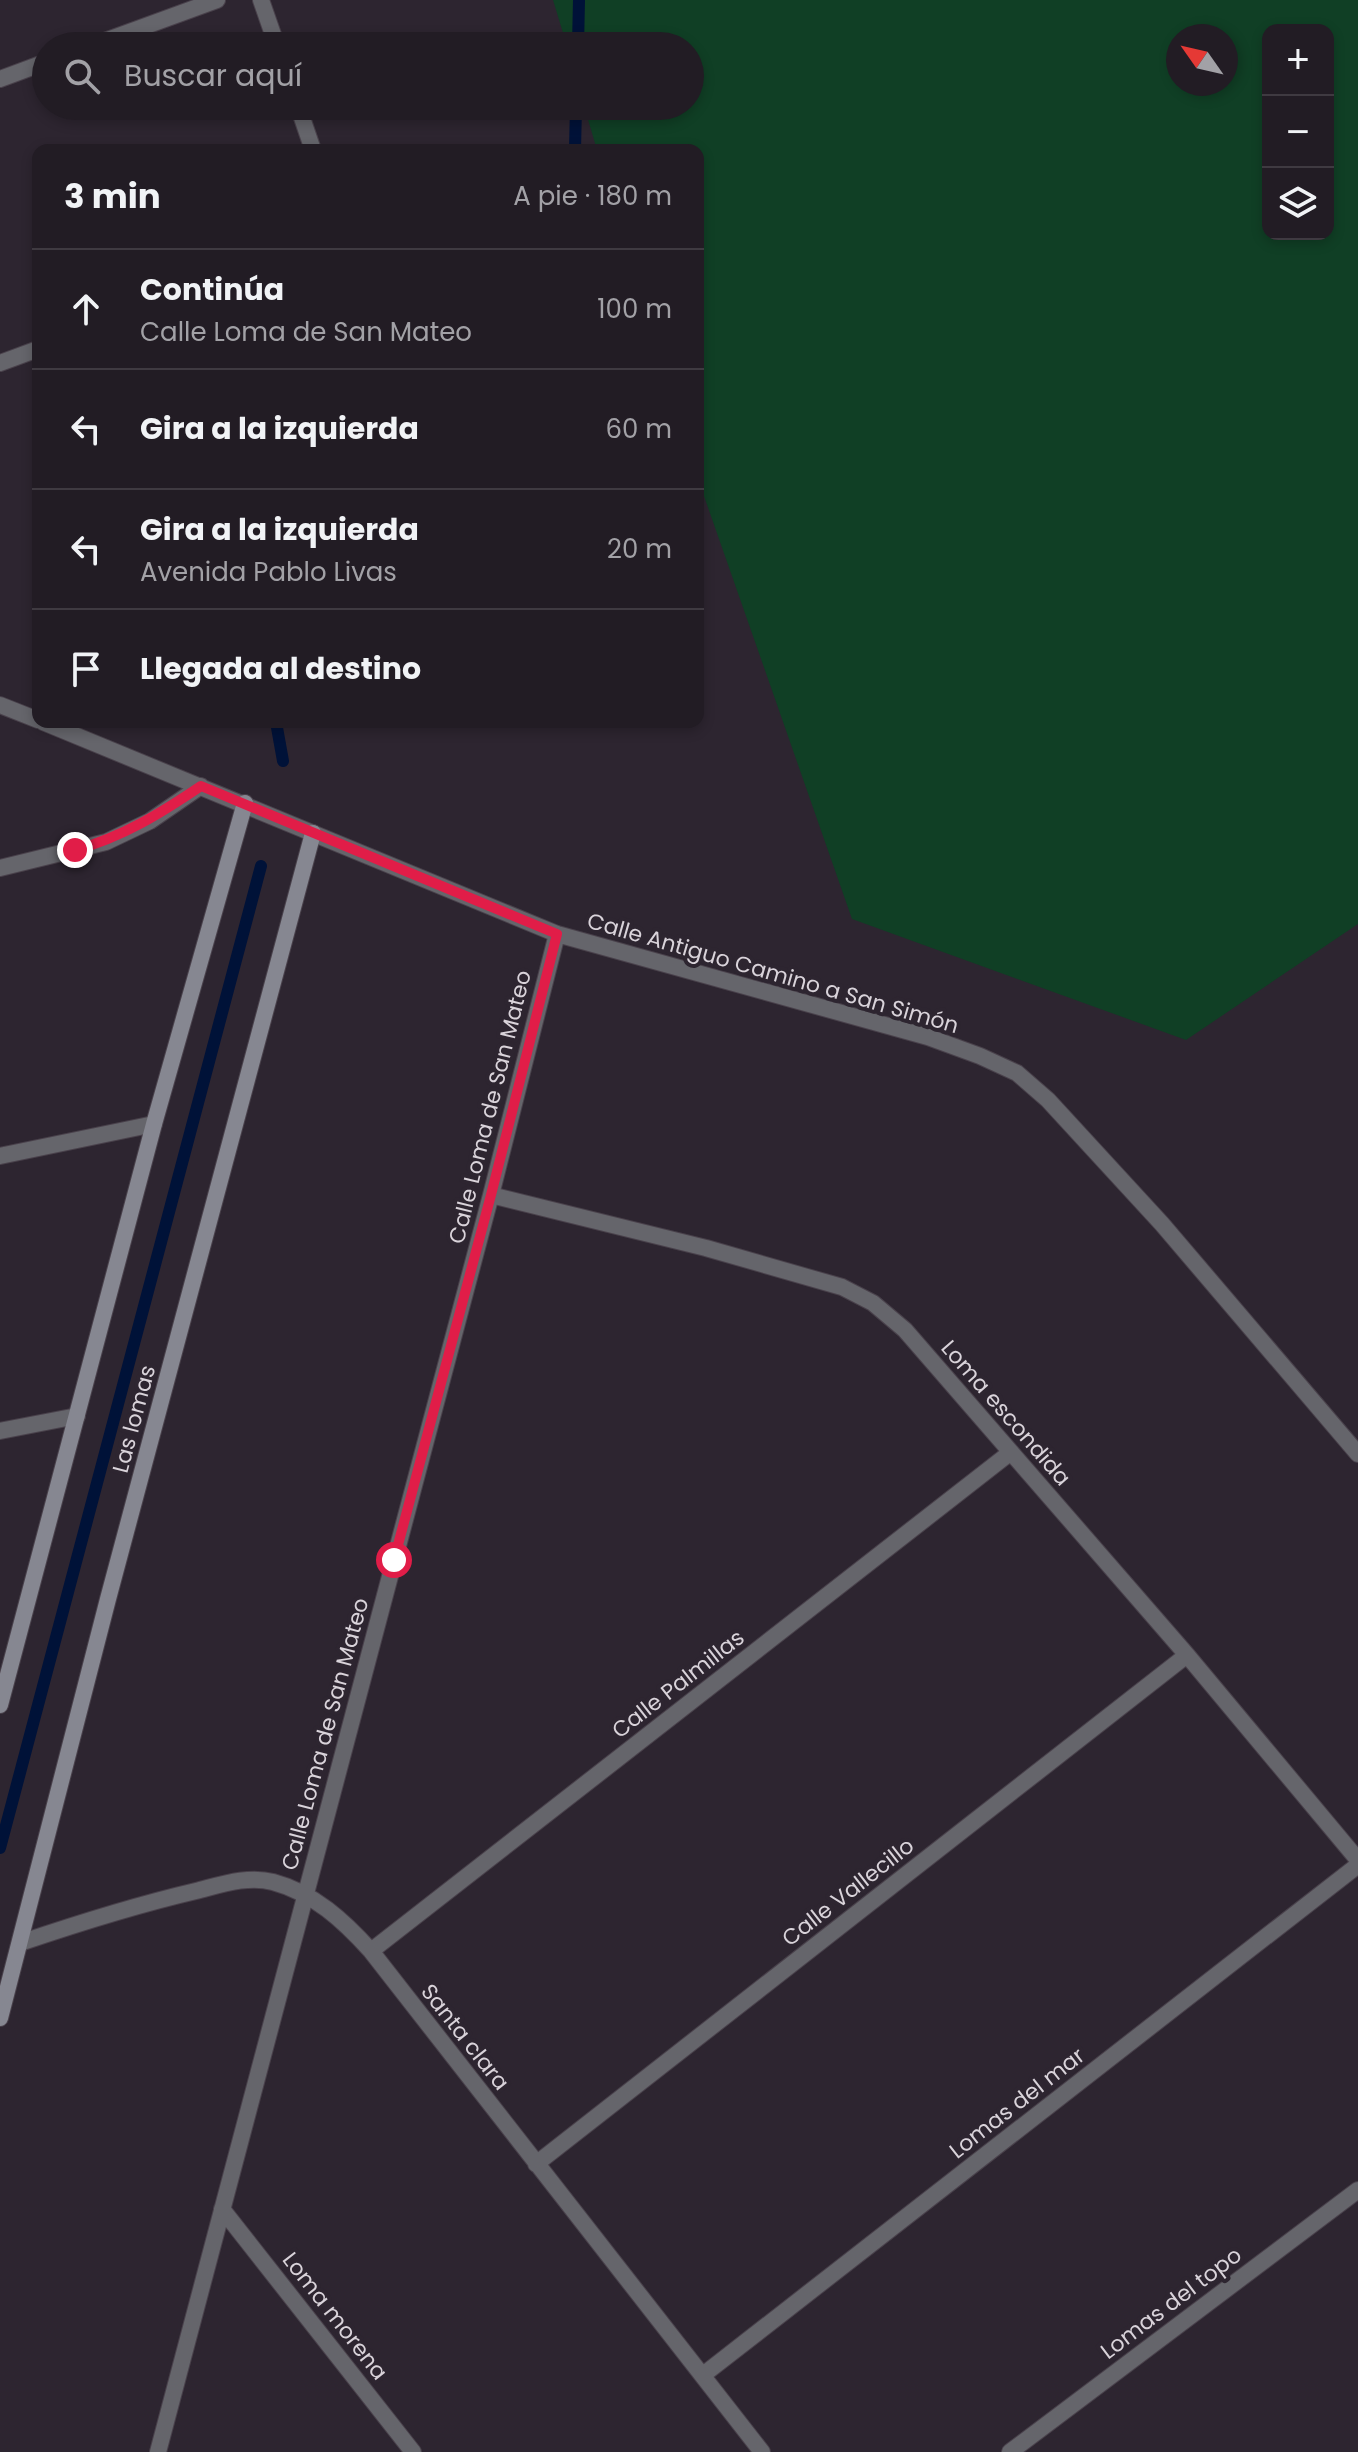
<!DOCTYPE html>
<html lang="es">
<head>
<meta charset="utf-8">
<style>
  body { margin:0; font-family:Poppins,sans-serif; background:#2e2931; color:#f1f3f6 }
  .controls { position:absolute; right:24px; top:24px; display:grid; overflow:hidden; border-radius:16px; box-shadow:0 4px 12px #0003 }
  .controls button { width:72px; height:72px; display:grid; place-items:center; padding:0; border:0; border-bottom:2px solid #3f3a41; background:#221c24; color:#f1f3f6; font:40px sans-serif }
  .compass { position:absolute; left:1166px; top:24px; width:72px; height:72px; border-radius:50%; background:#221c24; box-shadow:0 4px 12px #0003; rotate:304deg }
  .stop { position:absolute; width:24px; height:24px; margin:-18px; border:6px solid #e11d48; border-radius:50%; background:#fff }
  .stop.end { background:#e11d48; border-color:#fff; box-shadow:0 2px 8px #0008 }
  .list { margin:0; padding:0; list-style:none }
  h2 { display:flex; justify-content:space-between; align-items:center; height:104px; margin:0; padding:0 32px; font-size:34px }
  h2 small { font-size:26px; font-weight:400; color:#a2a1a6 }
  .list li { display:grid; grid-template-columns:52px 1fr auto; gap:24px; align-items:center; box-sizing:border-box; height:120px; padding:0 32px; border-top:2px solid #3f3a41 }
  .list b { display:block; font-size:30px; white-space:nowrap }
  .list p { margin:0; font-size:26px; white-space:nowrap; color:#a2a1a6 }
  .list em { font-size:26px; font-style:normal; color:#a2a1a6 }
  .icon { flex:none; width:44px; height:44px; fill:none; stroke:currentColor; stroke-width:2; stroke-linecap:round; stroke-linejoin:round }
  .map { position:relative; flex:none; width:1358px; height:2452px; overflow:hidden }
  .search { position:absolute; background:#221c24; box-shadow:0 4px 12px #0003; left:32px; top:32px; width:672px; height:88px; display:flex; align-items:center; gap:20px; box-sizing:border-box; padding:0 28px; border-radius:44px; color:#a2a1a6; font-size:30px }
  .panel { position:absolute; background:#221c24; box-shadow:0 4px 12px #0003; left:32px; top:144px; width:672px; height:584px; border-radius:16px }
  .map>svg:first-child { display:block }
  .green { fill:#103f25; fill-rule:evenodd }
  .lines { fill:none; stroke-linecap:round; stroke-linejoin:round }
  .stream { stroke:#001238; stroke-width:12 }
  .street-casing { stroke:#49414b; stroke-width:18 }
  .secondary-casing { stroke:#49414b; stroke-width:18 }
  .street { stroke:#65656b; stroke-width:16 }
  .secondary { stroke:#868791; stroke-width:16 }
  .route { stroke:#e11d48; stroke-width:10 }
  .labels { text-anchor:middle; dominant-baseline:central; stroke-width:8; stroke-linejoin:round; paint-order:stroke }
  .street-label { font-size:22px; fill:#d9d3da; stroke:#2d2530 }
</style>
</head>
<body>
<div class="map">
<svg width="1358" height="2452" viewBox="0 0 1358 2452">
  <rect width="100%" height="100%" fill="#2d2530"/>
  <path class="green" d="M553 0H1358V924L1186 1040 852 919 698 479V150H597L584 106H690V46H567ZM1268 30H1328V234H1268ZM1178 36H1226V84H1178Z"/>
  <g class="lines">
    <path class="stream" d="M578 46 579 0
      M575 150 576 106
      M276 722 283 761
      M0 1848 261 866"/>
    <defs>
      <path id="street" d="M261 0 277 46
        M91 46 217 0
        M0 79 46 62
        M298 106 313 150
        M0 363 38 349
        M0 705 38 720
        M43 722 557 934 928 1037 980 1056 1017 1073 1048 1100 1162 1224 1358 1454
        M0 868 106 842 150 821 201 786
        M0 1156 154 1124
        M491 1195 706 1248 842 1287 873 1303 905 1330 1187 1655 1358 1860
        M0 1431 77 1416
        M20 1943C79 1923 136 1905 196 1891 220 1885 248 1875 273 1882 314 1893 344 1921 371 1951L762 2452
        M371 1951 1011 1452
        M536 2164 1187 1655
        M222 2209 413 2452
        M703 2375 1358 1865
        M158 2452 491 1195 557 934
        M1010 2452 1358 2190"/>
      <path id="secondary" d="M0 1705 154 1124 245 803
        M0 2018 108 1599 313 833"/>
    </defs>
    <use href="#street" class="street-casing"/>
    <use href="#secondary" class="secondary-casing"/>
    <use href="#street" class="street"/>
    <use href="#secondary" class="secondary"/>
  </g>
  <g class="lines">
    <path class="route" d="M75 850C123 837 161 813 201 786L557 934 491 1195 394 1560"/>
  </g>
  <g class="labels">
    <g class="street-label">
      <text transform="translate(773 973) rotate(16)">Calle Antiguo Camino a San Simón</text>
      <text transform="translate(490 1107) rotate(-76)">Calle Loma de San Mateo</text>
      <text transform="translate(1006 1413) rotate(49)">Loma escondida</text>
      <text transform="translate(134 1419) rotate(-75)">Las lomas</text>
      <text transform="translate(678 1684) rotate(-38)">Calle Palmillas</text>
      <text transform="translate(325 1734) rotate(-75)">Calle Loma de San Mateo</text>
      <text transform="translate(848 1892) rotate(-38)">Calle Vallecillo</text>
      <text transform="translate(465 2037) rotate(52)">Santa clara</text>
      <text transform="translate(1017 2103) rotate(-38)">Lomas del mar</text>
      <text transform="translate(1171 2303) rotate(-37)">Lomas del topo</text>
      <text transform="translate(335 2316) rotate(52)">Loma morena</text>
    </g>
  </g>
</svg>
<div class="controls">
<button>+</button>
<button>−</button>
<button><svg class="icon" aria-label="layers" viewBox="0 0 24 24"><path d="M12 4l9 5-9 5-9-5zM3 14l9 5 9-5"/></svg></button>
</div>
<svg class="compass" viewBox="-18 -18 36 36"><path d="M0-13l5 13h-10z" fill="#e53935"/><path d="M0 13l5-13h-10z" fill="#a2a1a6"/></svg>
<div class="stop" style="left:394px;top:1560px"></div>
<div class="stop end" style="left:75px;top:850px"></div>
<div class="search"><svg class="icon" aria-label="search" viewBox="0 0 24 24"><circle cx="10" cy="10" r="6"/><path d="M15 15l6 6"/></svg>Buscar aquí</div>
<section class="panel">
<h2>3 min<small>A pie · 180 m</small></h2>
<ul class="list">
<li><svg class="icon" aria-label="ahead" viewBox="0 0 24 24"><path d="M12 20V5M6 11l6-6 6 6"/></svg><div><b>Continúa</b><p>Calle Loma de San Mateo</p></div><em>100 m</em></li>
<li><svg class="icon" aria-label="left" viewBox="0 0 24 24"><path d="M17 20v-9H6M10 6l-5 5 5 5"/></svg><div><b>Gira a la izquierda</b></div><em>60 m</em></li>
<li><svg class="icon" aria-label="left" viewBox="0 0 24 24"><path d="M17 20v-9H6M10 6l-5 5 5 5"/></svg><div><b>Gira a la izquierda</b><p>Avenida Pablo Livas</p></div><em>20 m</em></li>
<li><svg class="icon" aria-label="arrive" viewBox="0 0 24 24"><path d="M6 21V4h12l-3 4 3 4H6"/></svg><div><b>Llegada al destino</b></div></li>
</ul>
</section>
</div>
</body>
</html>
